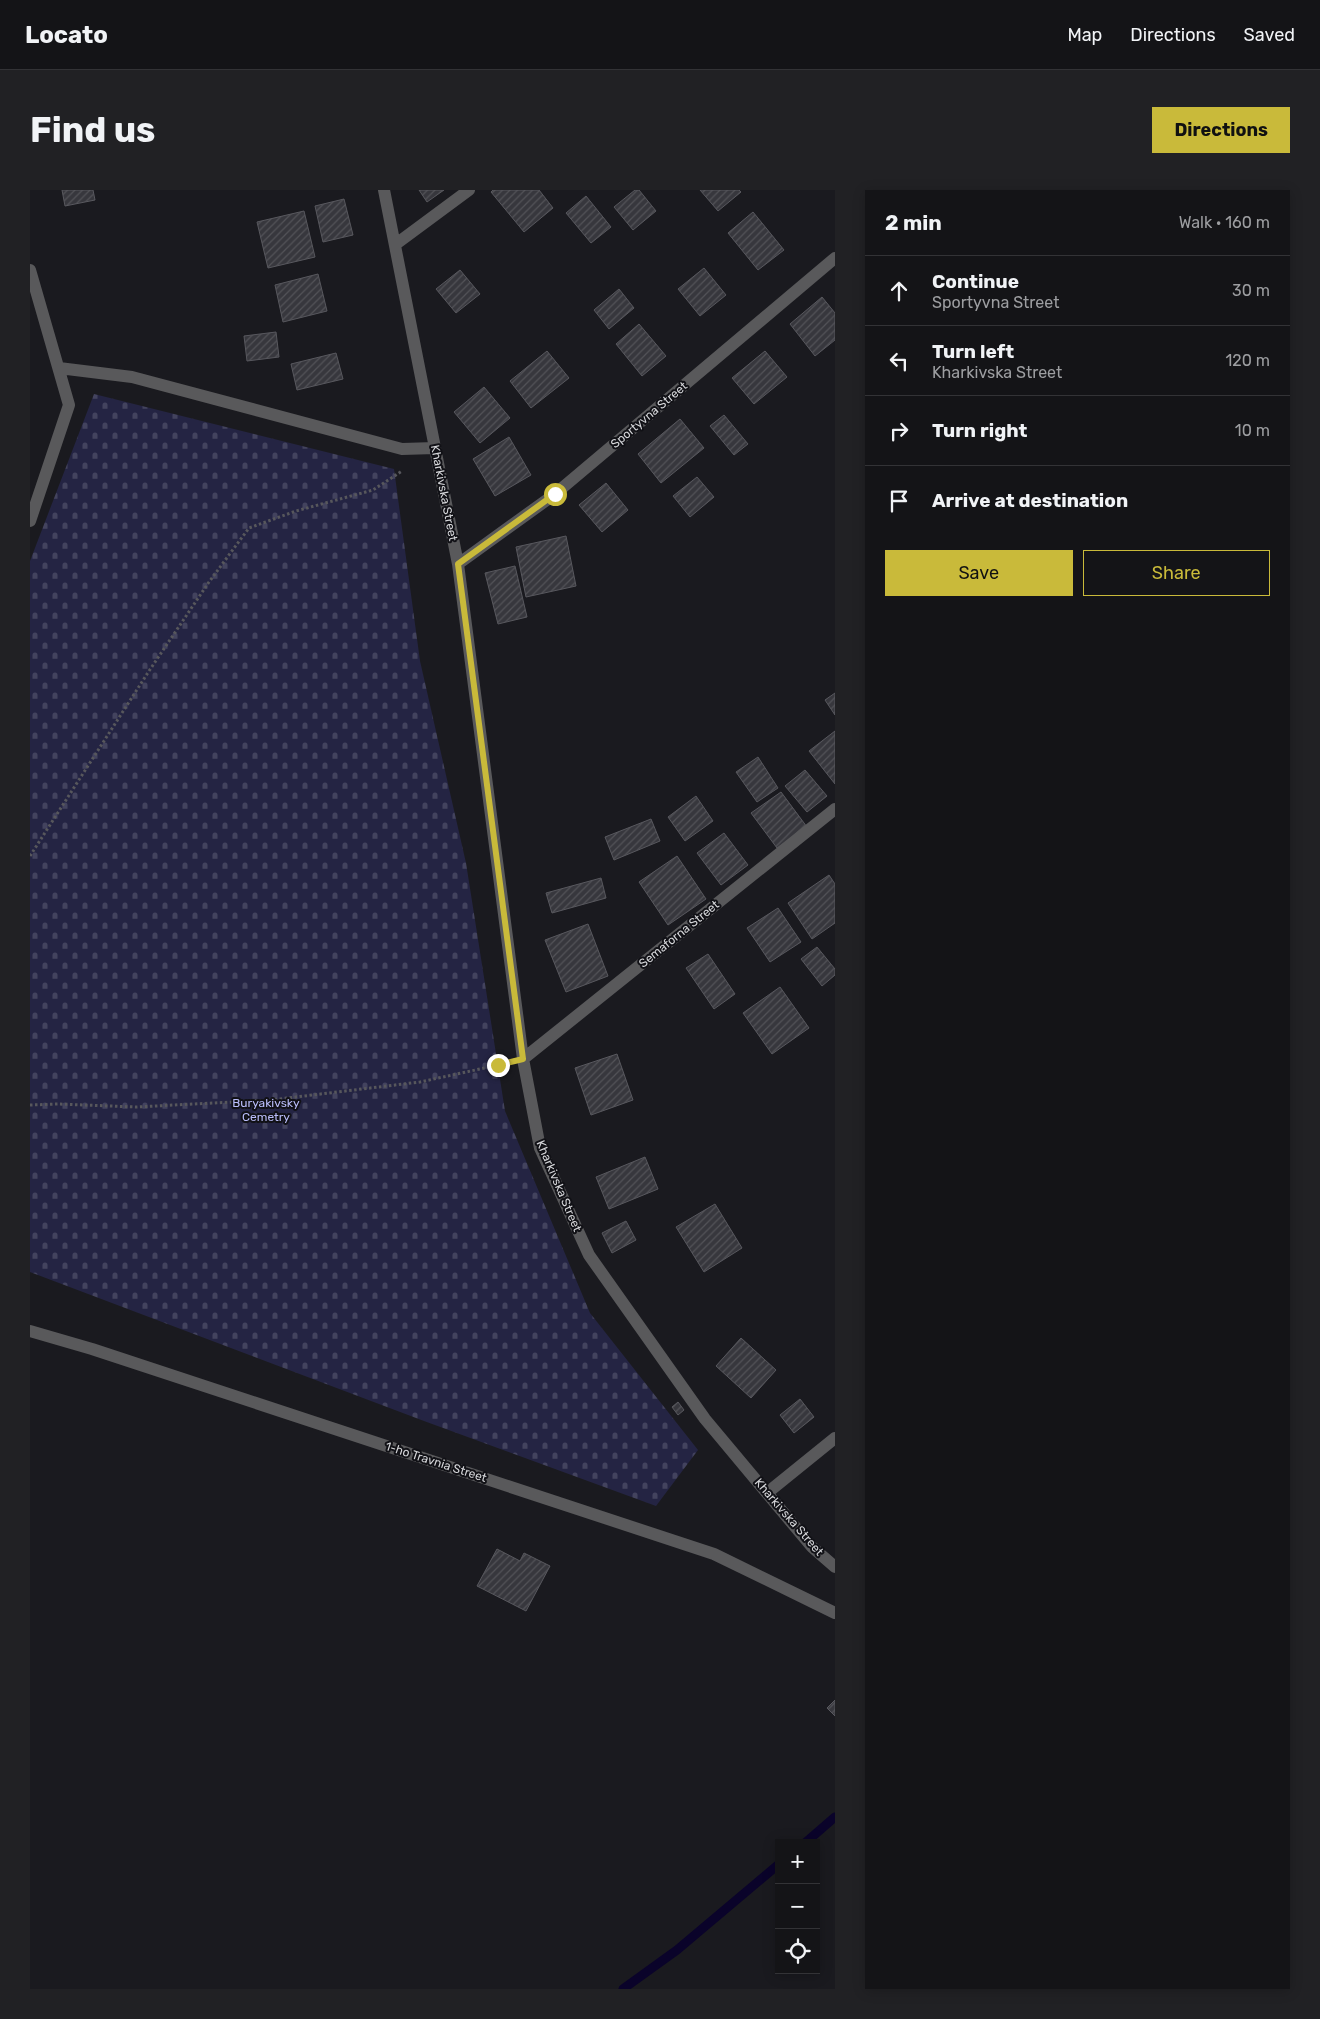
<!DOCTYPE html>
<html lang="en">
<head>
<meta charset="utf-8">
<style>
  body { margin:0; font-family:Rubik,sans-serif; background:#212124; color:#f1f3f6 }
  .controls { position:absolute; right:15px; bottom:15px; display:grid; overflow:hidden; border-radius:0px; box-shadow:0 2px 12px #0003 }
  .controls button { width:45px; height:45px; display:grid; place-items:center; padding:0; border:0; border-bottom:1px solid #333336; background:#141417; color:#f1f3f6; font:25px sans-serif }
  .stop { position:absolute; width:15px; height:15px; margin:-11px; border:4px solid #c9ba3a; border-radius:50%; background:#fff }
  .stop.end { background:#c9ba3a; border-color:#fff; box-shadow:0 1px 5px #0008 }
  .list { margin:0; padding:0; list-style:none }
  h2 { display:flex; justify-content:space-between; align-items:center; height:65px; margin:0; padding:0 20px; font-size:21px }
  h2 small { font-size:16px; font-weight:400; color:#9d9ea1 }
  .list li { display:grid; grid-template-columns:32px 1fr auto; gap:15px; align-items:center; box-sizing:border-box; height:70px; padding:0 20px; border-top:1px solid #333336 }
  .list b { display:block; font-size:19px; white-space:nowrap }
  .list p { margin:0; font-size:16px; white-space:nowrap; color:#9d9ea1 }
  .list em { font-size:16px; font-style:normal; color:#9d9ea1 }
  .actions { display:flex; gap:10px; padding:15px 20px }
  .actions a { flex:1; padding:11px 0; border:1px solid #c9ba3a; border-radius:0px; text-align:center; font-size:18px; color:#c9ba3a }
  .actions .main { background:#c9ba3a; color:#111 }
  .icon { flex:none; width:28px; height:28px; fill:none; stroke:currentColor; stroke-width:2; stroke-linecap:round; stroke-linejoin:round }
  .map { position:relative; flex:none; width:805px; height:1799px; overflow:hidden; border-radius:0px }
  header { display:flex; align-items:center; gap:30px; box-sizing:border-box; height:70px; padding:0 25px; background:#141417; border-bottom:1px solid #333336 }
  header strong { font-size:24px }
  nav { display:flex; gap:28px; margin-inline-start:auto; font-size:18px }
  .intro { display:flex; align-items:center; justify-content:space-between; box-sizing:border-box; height:120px; padding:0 30px }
  h1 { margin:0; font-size:35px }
  .button { padding:12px 22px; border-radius:0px; background:#c9ba3a; color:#111; font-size:18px; font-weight:700 }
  main { display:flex; gap:30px; padding:0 30px }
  aside { flex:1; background:#141417; border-radius:0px; box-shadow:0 2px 12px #0003 }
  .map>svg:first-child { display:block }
  .cemetery { fill:url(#cemetery-stones) }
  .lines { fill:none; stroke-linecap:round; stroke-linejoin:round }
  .stream { stroke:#0a032a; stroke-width:9 }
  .building { fill:url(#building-hatch); stroke:#58585e }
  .path { stroke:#57575c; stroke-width:3; stroke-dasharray:2.5 2.5; stroke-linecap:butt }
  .minor { stroke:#59595b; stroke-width:12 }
  .route { stroke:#c9ba3a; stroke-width:6 }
  .labels { text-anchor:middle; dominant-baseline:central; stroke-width:4; stroke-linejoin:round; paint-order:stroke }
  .street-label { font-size:12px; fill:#d6d7da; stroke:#111116 }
  .park-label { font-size:12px; fill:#babdfa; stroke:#111116 }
</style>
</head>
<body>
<header>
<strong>Locato</strong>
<nav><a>Map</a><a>Directions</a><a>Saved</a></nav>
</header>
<div class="intro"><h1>Find us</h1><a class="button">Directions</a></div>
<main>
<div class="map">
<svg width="805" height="1799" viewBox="0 0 805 1799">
  <defs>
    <pattern id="cemetery-stones" width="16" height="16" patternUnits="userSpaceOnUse" patternTransform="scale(1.25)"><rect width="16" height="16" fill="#242443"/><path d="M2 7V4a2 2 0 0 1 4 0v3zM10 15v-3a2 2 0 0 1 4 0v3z" fill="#43435e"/></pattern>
    <pattern id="building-hatch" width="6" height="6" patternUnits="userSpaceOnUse" patternTransform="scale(1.25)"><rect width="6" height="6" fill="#37373d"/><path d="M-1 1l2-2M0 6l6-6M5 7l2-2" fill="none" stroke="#535358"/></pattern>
  </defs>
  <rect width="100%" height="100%" fill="#1a1a1f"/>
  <path class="cemetery" d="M64 204 364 279 390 471 436 673 475 921 560 1123 668 1260 626 1316 394 1231 0 1082V371Z"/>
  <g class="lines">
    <path class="stream" d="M775 1653 805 1627
      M593 1799 647 1760 749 1674"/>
  </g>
  <path class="building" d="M32 0H63L65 10 35 16Z
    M389 0H414L397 12Z
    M463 0H509L523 18 494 42 461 2Z
    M605 0H609L626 21 603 40 584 17Z
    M670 0H709L711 2 688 21Z
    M556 6 581 37 561 53 536 23Z
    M314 9 323 45 293 52 285 16Z
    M274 21 285 67 238 78 227 32Z
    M723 22 754 60 728 80 698 43Z
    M674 78 696 105 670 126 648 99Z
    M430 80 450 104 426 123 406 99Z
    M288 84 297 121 253 132 245 95Z
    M589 99 604 118 579 139 564 120Z
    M792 107 805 123V150L785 166 760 134Z
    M609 134 636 166 612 186 586 154Z
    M246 142 249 167 217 171 214 146Z
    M517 161 539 188 501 218 480 191Z
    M735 161 757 187 724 214 702 188Z
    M306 163 313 189 267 200 261 174Z
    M454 197 480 228 450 253 424 222Z
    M694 225 718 254 704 265 680 236Z
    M650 229 674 258 631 293 608 264Z
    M479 247 501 285 465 306 443 269Z
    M667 287 684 307 660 327 643 306Z
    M576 293 598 320 572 342 549 315Z
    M536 346 546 396 496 407 486 357Z
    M485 376 497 427 468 434 455 383Z
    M805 503V525L795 510Z
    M805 541V594L779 561Z
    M728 567 748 598 727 612 706 582Z
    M775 580 797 606 777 622 755 596Z
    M751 602 777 637 747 658 721 623Z
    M666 606 683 631 655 651 638 627Z
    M621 629 630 651 584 670 575 647Z
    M694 643 718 675 691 695 667 663Z
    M647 666 676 709 638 735 609 692Z
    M799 685 805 694V733L782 749 758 713Z
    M571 688 576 708 522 723 516 703Z
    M748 718 771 752 740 772 717 738Z
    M558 734 578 786 536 802 515 750Z
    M787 757 805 779V785L792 796 771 769Z
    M678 764 705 804 684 819 656 778Z
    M750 797 779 838 742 864 713 823Z
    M587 864 603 910 561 925 545 878Z
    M615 967 628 999 579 1019 566 987Z
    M685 1014 712 1058 674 1082 646 1037Z
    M596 1031 606 1050 582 1063 572 1043Z
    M711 1148 746 1180 721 1208 686 1176Z
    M770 1209 784 1227 764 1243 750 1225Z
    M648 1212 654 1220 648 1225 642 1217Z
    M467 1359 490 1371 494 1363 520 1376 496 1421 447 1396Z
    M805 1510V1526L797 1518Z"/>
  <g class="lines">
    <path class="path" d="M0 666 119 481 179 392 219 338 266 321 343 300 372 281
      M0 915 28 914 106 917 241 910 390 892 473 874"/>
    <path class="minor" d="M354 0 428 374 493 869 510 958 559 1065 675 1229 782 1357 805 1377
      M366 54 439 0
      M0 80 39 215 0 331
      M29 178 102 187 372 259 405 258
      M428 374 525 304 805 68
      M493 869 805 619
      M0 1141 62 1159 684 1364 805 1423
      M737 1303 805 1248"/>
  </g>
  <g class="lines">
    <path class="route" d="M468 875 493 869 428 374 525 304"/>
  </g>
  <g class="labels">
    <g class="street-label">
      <text transform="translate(619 225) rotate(-40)">Sportyvna Street</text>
      <text transform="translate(414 303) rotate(79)">Kharkivska Street</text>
      <text transform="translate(649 744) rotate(-39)">Semaforna Street</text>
      <text transform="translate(529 996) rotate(67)">Kharkivska Street</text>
      <text transform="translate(406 1272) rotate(18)">1-ho Travnia Street</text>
      <text transform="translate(759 1327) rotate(49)">Kharkivska Street</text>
    </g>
    <g class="park-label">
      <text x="236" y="913">Buryakivsky<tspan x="236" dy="14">Cemetry</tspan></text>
    </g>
  </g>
</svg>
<div class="controls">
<button>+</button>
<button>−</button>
<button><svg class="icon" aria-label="locate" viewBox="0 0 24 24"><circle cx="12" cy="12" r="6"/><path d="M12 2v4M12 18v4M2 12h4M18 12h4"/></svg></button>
</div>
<div class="stop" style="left:525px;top:304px"></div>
<div class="stop end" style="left:468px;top:875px"></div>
</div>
<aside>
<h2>2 min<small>Walk · 160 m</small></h2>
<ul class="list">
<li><svg class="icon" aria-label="ahead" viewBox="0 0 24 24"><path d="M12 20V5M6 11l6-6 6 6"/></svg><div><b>Continue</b><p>Sportyvna Street</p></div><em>30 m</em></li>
<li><svg class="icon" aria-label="left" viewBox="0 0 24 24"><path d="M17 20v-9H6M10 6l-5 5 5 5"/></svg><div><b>Turn left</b><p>Kharkivska Street</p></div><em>120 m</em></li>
<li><svg class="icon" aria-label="right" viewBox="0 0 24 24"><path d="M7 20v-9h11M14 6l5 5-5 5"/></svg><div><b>Turn right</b></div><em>10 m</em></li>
<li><svg class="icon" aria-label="arrive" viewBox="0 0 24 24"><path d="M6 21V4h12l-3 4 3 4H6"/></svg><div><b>Arrive at destination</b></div></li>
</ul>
<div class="actions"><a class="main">Save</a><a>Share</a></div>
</aside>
</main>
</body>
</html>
